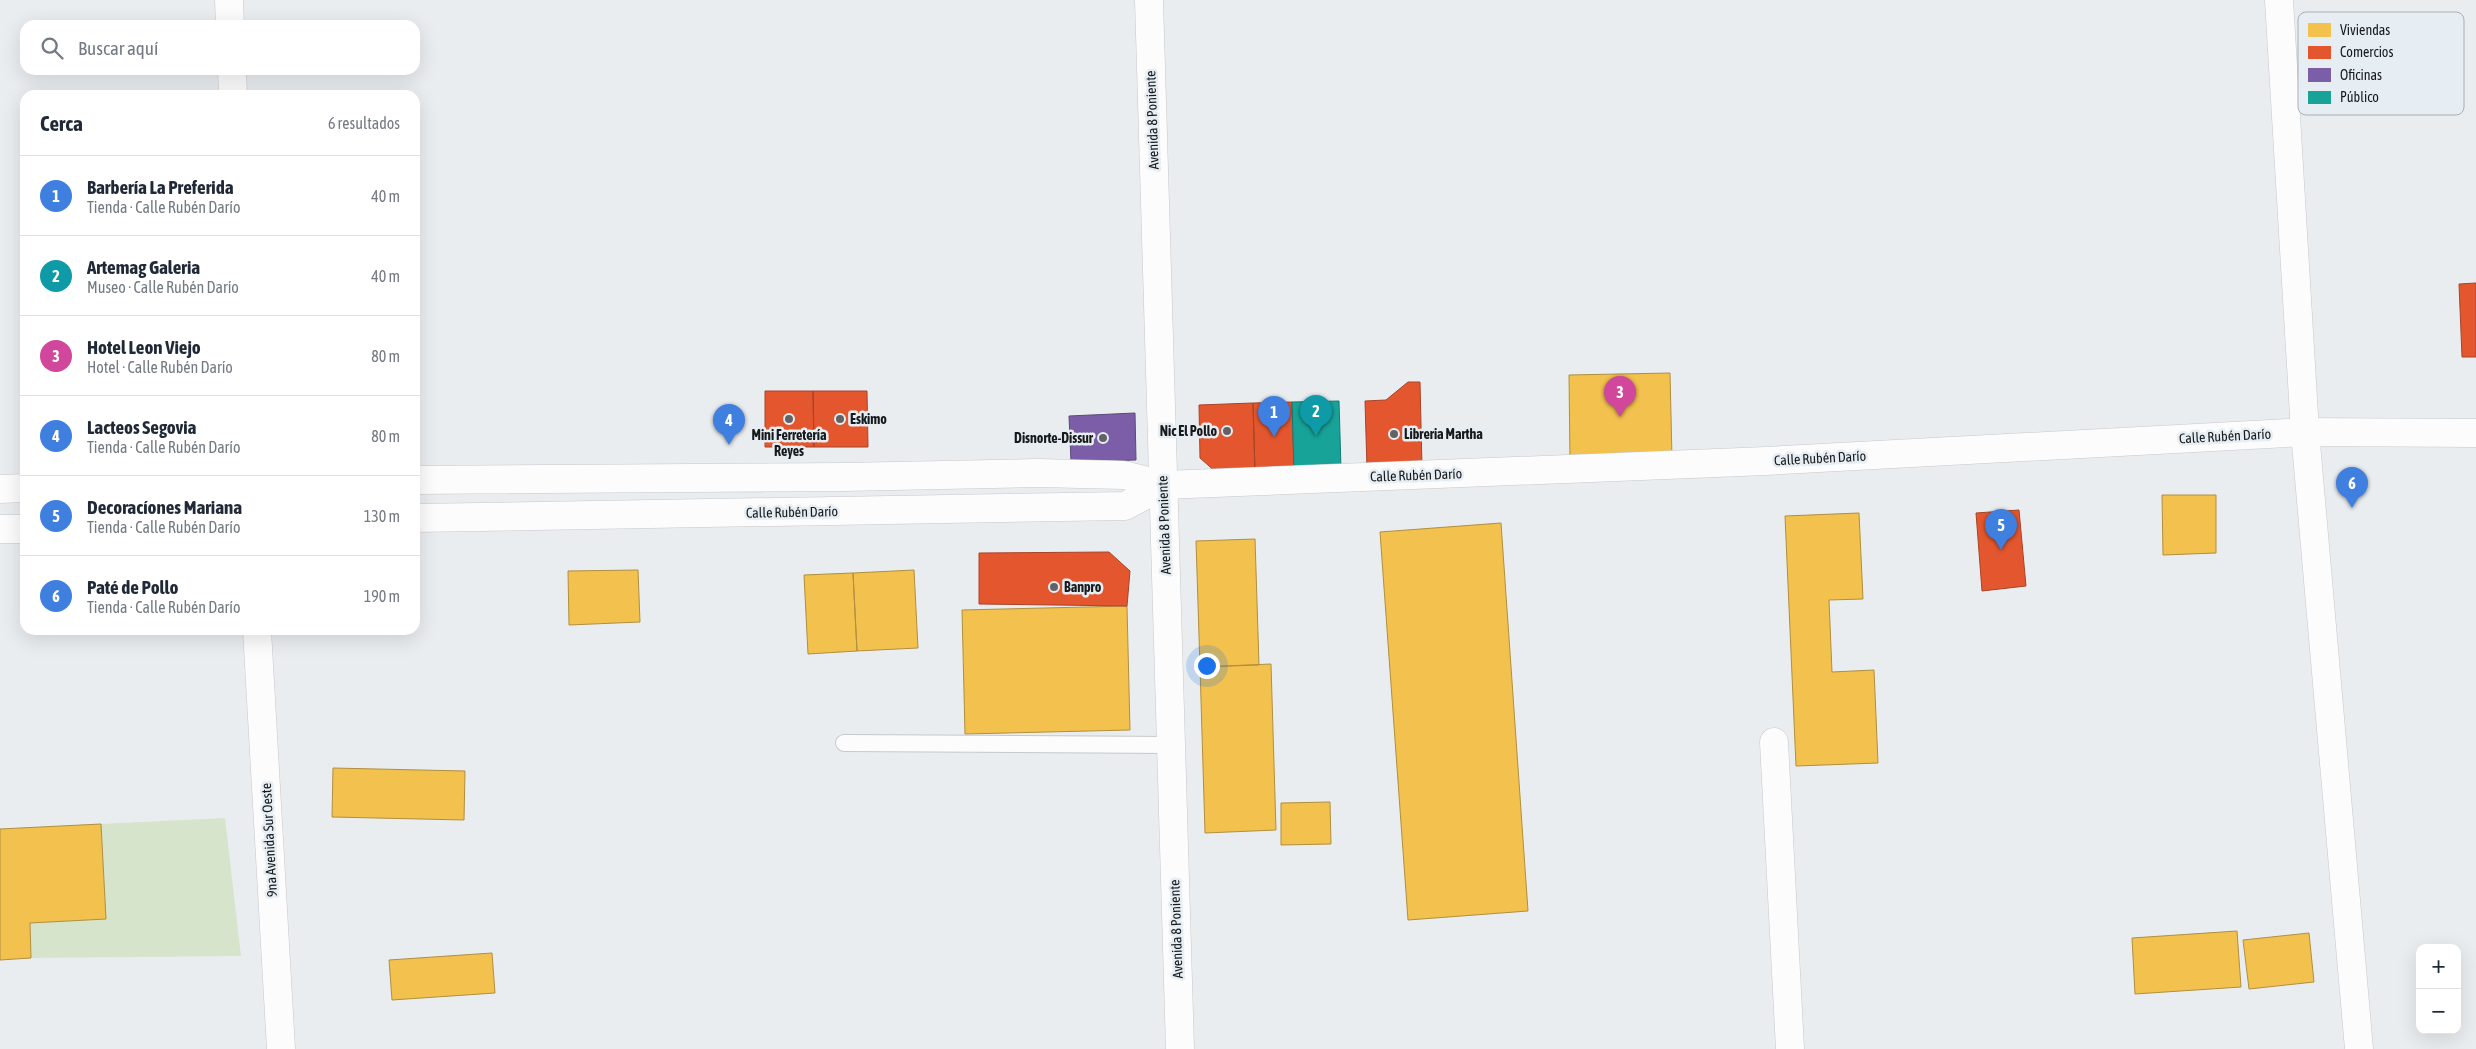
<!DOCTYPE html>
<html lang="es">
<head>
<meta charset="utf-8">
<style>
  body { margin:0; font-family:"Asap Condensed",sans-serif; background:#f6f6f7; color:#1f2937 }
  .controls { position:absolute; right:15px; bottom:15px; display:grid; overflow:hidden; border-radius:10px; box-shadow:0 5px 20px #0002 }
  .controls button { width:45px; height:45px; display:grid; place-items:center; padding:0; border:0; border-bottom:1px solid #e0e1e3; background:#fff; color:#1f2937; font:25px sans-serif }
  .you { position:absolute; left:1206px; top:665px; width:18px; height:18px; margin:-12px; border:4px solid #fff; border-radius:50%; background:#1a73e8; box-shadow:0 0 0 8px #1a73e833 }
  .badge { display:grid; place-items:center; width:32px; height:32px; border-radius:50%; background:#616366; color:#fff; font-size:16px; font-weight:700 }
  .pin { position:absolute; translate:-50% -41px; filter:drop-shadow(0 1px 2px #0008) }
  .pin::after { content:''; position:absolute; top:26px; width:18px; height:15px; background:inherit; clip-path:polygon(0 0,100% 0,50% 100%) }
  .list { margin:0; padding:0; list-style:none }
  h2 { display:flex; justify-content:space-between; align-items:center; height:65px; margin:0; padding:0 20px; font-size:21px }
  h2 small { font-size:16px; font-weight:400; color:#747a83 }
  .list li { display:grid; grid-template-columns:32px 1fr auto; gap:15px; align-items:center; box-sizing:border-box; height:80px; padding:0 20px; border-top:1px solid #e0e1e3 }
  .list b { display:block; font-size:19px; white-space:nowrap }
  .list p { margin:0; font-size:16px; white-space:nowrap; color:#747a83 }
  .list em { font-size:16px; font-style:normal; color:#747a83 }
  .icon { flex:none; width:28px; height:28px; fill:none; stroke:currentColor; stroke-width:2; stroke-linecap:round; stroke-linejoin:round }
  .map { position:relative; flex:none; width:2476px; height:1049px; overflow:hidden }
  .search { position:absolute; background:#fff; box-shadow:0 5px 20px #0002; left:20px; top:20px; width:400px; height:55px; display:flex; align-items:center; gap:12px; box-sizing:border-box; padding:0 18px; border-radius:15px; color:#747a83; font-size:19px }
  .panel { position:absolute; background:#fff; box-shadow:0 5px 20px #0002; left:20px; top:90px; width:400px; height:545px; border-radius:15px }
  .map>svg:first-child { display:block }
  .green { fill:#d6e4cc }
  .homes { fill:#f2c14e; stroke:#b08f3f }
  .shops { fill:#e4572e; stroke:#a64428 }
  .offices { fill:#7b5ea7; stroke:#5d497d }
  .public { fill:#17a398; stroke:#177a72 }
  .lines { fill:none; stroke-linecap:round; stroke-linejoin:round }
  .service-casing { stroke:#c6c8cb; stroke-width:18 }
  .minor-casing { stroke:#c6c8cb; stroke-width:29 }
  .tertiary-casing { stroke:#c6c8cb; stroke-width:29 }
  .service { stroke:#fcfcfd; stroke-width:16 }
  .minor { stroke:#fcfcfd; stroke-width:28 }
  .tertiary { stroke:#fcfcfd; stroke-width:28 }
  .poi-dot { fill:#616366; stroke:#e6eef4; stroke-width:2 }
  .labels { text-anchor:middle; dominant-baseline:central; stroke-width:5; stroke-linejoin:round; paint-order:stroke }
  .street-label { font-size:14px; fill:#17191b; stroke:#e6eef4 }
  .poi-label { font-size:14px; font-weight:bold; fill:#17191b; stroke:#e6eef4; text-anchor:start }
  .key { fill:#e6eef4; stroke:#a8aeb3; stroke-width:1 }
  .key-label { font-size:14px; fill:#17191b }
</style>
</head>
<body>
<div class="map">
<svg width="2476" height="1049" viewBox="0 0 2476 1049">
  <rect width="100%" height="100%" fill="#eaedf0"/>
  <path class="green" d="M225 818 241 956 31 958 30 923 106 919 101 824Z"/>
  <path class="homes" d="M1670 373 1672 458 1570 461 1569 375Z
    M2162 495H2216V553L2163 555Z
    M1859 513 1863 599 1829 600 1832 672 1874 670 1878 763 1796 766 1785 516Z
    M1501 523 1528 911 1408 920 1380 532Z
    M1255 539 1259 665 1200 667 1196 541Z
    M638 570 640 622 569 625 568 571Z
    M914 570 918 648 857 651 853 573Z
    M853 573 857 651 808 654 804 575Z
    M1127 606 1130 730 965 734 962 610Z
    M1271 664 1276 830 1205 833 1200 667Z
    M333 768 465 771 464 820 332 817Z
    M1330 802 1331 844 1281 845V803Z
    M101 824 106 919 30 923 31 958 0 960V829Z
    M2237 931 2241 987 2135 994 2132 938Z
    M2309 933 2314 982 2249 989 2243 940Z
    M492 953 495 993 392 1000 389 960Z"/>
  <path class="shops" d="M2476 283V357H2462L2459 284Z
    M1408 382H1420L1422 467 1367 469 1365 401 1386 400Z
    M765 391H813L814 447H765Z
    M813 391H867L868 447H814Z
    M1292 402 1294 470 1255 472 1253 403Z
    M1253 403 1255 472 1217 473 1200 458 1199 405Z
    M2019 510 2026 586 1982 591 1976 513Z
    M1109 552 1130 571 1127 606 979 604V553Z"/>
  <path class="offices" d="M1135 413 1136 460 1071 462 1069 416Z"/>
  <path class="public" d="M1339 401 1341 469 1294 470 1292 402Z"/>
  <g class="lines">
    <defs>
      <path id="service" d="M844 743 1170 745"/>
      <path id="minor" d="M229 0 230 25
        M2279 0 2305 432 2359 1049
        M232 70 233 95
        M257 630 281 1049
        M1774 742 1790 1049"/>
      <path id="tertiary" d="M1149 0 1180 1049
        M415 480 843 477 1037 473 1124 475 1164 485 1766 461 2305 432 2476 433
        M0 489 25 488
        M415 518 1125 506 1164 485
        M0 529H25"/>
    </defs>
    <use href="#service" class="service-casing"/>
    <use href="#minor" class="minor-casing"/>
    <use href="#tertiary" class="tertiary-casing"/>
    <use href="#service" class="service"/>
    <use href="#minor" class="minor"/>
    <use href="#tertiary" class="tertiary"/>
  </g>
  <g class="poi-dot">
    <circle cx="789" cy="419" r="5"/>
    <circle cx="840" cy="419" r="5"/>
    <circle cx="1227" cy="431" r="5"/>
    <circle cx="1394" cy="434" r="5"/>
    <circle cx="1103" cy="438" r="5"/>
    <circle cx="1054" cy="587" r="5"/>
  </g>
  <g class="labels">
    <g class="street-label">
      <text transform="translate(1152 120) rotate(-92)">Avenida 8 Poniente</text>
      <text transform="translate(2225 436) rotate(-3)">Calle Rubén Darío</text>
      <text transform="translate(1820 458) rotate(-3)">Calle Rubén Darío</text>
      <text transform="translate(1416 475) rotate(-2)">Calle Rubén Darío</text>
      <text transform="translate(792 512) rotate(-1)">Calle Rubén Darío</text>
      <text transform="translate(1164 525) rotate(-92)">Avenida 8 Poniente</text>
      <text transform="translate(269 840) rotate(-93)">9na Avenida Sur Oeste</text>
      <text transform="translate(1176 929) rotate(-92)">Avenida 8 Poniente</text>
    </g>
    <g class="poi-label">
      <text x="850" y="419">Eskimo</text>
      <text x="1217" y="431" text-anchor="end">Nic El Pollo</text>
      <text x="1404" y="434">Libreria Martha</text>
      <text x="789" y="435" text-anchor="middle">Mini Ferretería<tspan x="789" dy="16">Reyes</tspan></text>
      <text x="1093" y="438" text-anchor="end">Disnorte-Dissur</text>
      <text x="1064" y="587">Banpro</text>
    </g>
  </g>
  <rect x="2298" y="12" width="166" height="103" rx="8" class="key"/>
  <rect x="2308" y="23" width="23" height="14" fill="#f2c14e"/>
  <rect x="2308" y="46" width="23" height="13" fill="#e4572e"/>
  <rect x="2308" y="68" width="23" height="14" fill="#7b5ea7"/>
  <rect x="2308" y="91" width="23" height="13" fill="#17a398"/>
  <g class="key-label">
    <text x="2340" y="35">Viviendas</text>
    <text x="2340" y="57">Comercios</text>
    <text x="2340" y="80">Oficinas</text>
    <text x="2340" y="102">Público</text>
  </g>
</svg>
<div class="controls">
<button>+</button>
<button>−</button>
</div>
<div class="you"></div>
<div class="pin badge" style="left:1274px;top:437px;background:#3f7fe0">1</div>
<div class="pin badge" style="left:1316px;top:436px;background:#0f9aa8">2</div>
<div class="pin badge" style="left:1620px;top:417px;background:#d1479c">3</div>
<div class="pin badge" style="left:729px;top:445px;background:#3f7fe0">4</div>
<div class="pin badge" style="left:2001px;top:550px;background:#3f7fe0">5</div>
<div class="pin badge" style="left:2352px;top:508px;background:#3f7fe0">6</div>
<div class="search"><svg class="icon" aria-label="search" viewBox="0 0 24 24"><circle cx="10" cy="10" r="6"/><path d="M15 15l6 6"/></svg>Buscar aquí</div>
<section class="panel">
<h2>Cerca<small>6 resultados</small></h2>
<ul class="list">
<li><span class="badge" style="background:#3f7fe0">1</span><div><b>Barbería La Preferida</b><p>Tienda · Calle Rubén Darío</p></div><em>40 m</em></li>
<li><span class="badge" style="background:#0f9aa8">2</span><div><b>Artemag Galeria</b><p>Museo · Calle Rubén Darío</p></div><em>40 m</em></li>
<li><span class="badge" style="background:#d1479c">3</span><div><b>Hotel Leon Viejo</b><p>Hotel · Calle Rubén Darío</p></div><em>80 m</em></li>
<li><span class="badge" style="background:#3f7fe0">4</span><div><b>Lacteos Segovia</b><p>Tienda · Calle Rubén Darío</p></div><em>80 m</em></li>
<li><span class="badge" style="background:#3f7fe0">5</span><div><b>Decoracíones Mariana</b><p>Tienda · Calle Rubén Darío</p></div><em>130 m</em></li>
<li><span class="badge" style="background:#3f7fe0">6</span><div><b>Paté de Pollo</b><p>Tienda · Calle Rubén Darío</p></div><em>190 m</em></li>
</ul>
</section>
</div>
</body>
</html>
